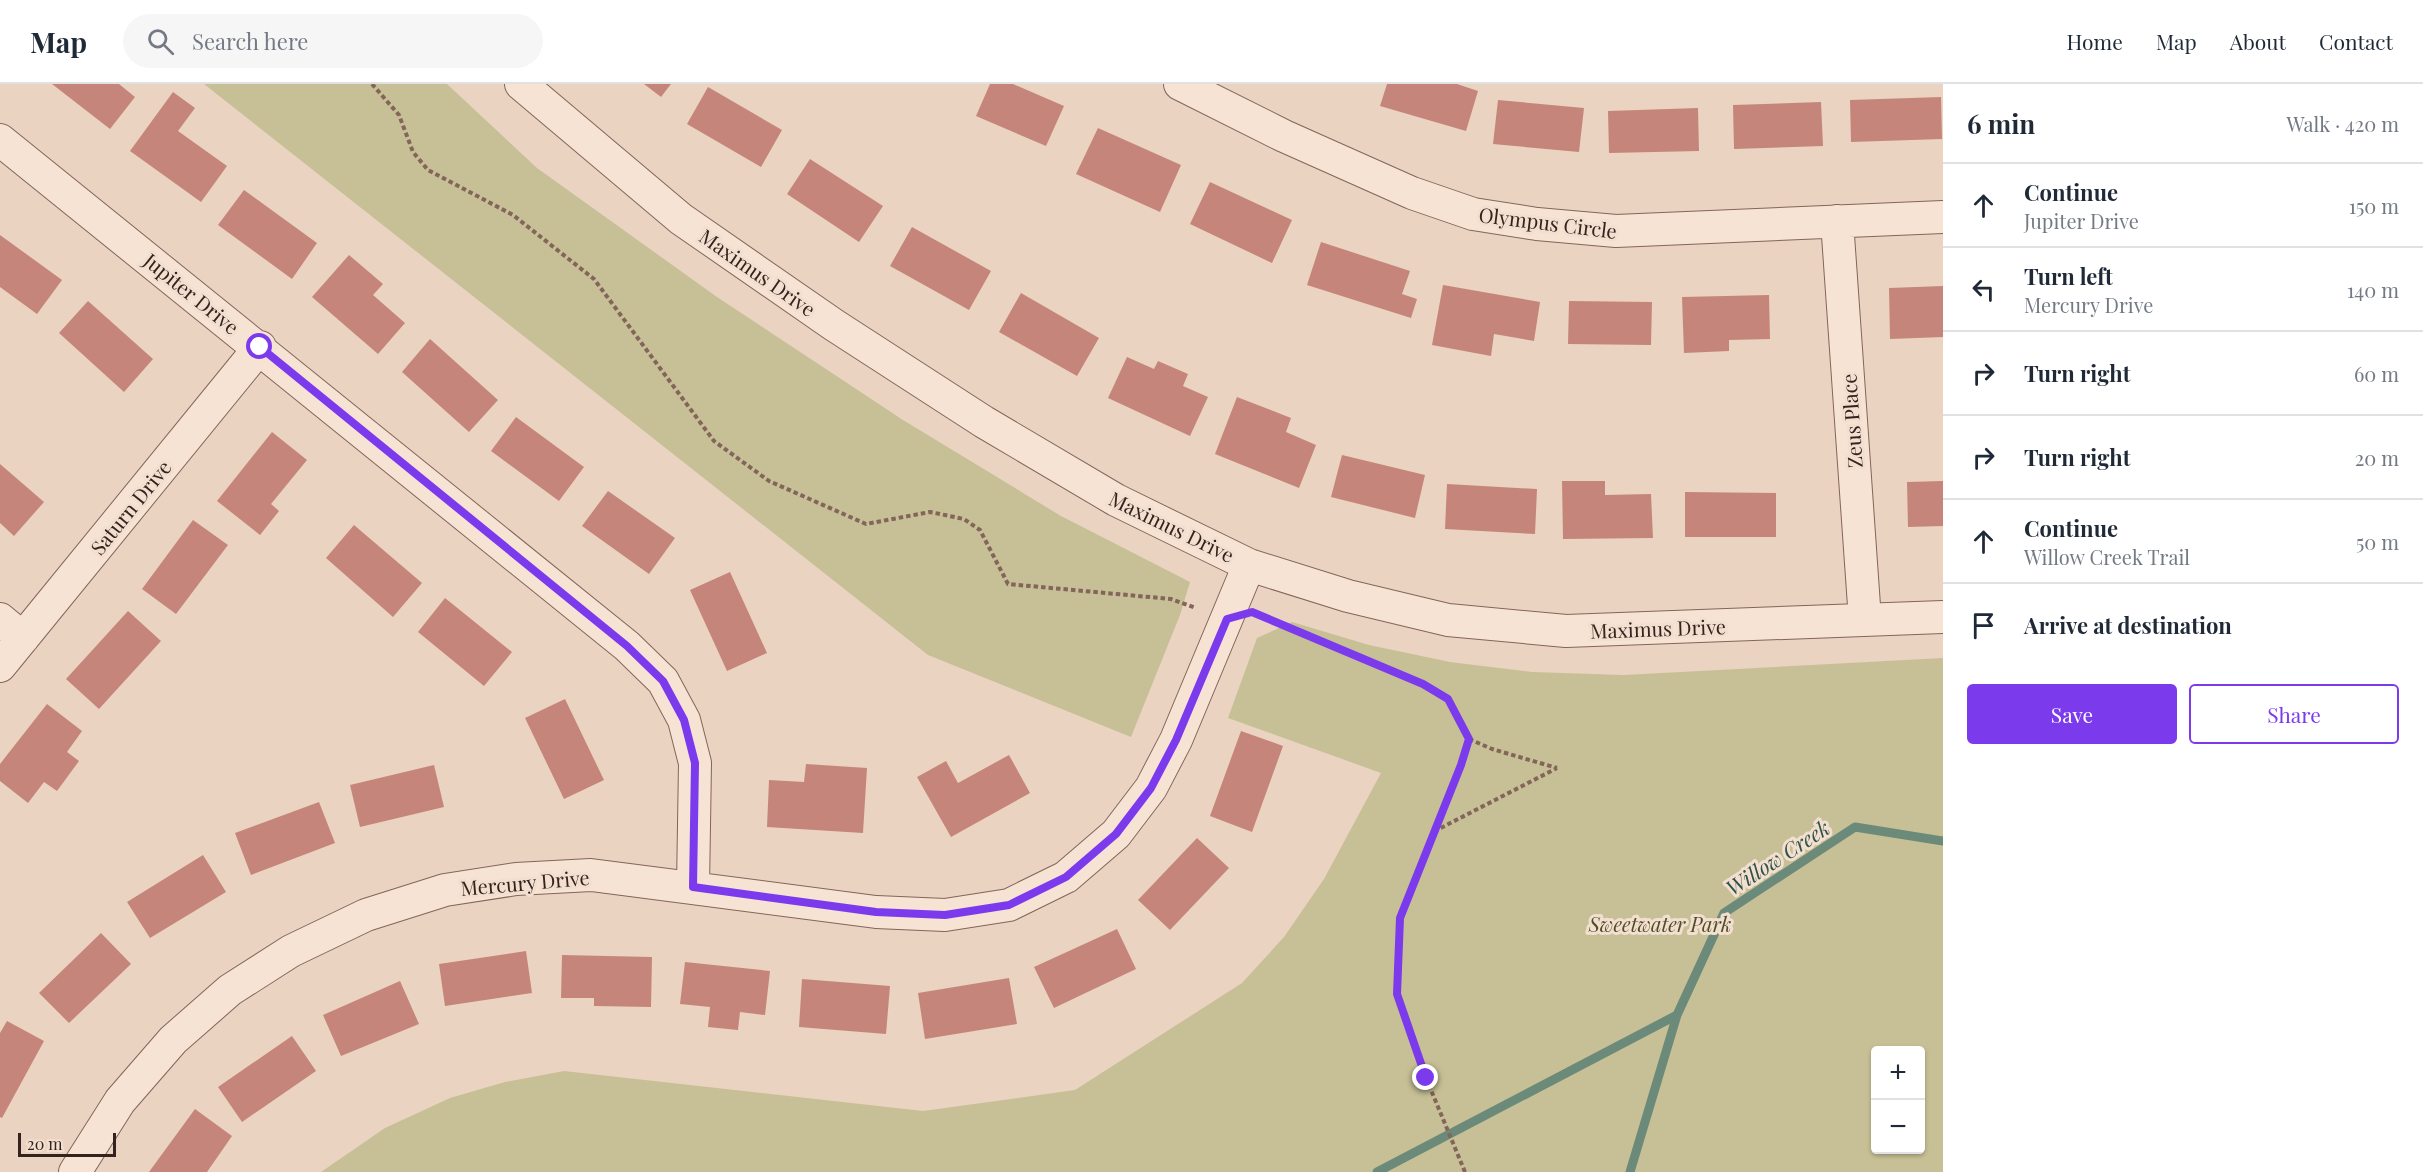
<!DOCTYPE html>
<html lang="en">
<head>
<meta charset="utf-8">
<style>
  body { margin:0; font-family:"Playfair Display",serif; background:#f6f6f7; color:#1f2937 }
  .controls { position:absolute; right:18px; bottom:18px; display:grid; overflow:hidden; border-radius:6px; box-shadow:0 2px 4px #0004 }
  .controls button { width:54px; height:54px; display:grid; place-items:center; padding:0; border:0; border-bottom:2px solid #e0e1e3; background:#fff; color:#1f2937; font:30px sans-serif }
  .scale { position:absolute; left:18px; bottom:15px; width:98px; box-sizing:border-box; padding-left:6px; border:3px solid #33221d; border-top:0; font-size:16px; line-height:21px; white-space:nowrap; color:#33221d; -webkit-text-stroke:4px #f2dfd0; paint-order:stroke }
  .stop { position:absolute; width:18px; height:18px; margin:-14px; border:4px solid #7c3aed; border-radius:50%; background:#fff }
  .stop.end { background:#7c3aed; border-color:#fff; box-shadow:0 2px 6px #0008 }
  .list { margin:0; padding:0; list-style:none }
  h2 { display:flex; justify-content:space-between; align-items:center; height:78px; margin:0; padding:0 24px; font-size:26px }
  h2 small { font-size:20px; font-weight:400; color:#747a83 }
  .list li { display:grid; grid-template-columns:39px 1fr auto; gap:18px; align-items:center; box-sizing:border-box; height:84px; padding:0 24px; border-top:2px solid #e0e1e3 }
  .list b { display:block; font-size:22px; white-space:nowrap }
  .list p { margin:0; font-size:20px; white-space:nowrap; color:#747a83 }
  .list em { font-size:20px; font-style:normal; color:#747a83 }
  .actions { display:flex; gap:12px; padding:18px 24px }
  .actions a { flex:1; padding:14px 0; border:2px solid #7c3aed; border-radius:6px; text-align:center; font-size:21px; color:#7c3aed }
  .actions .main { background:#7c3aed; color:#fff }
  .icon { flex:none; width:33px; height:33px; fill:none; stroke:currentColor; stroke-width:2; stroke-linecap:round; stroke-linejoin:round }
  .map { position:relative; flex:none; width:1943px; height:1088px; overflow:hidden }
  header { display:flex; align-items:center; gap:36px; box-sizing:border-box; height:84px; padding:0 30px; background:#fff; border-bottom:2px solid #e0e1e3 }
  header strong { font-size:28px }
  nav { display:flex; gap:33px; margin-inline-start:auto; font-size:21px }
  .search { width:420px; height:54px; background:#f6f6f7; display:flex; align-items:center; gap:15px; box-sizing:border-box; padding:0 21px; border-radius:33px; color:#747a83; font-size:22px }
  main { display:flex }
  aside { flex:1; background:#fff }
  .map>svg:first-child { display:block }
  .green { fill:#c7c096; fill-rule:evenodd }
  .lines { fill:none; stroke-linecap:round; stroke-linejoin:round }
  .stream { stroke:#6c8a7a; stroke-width:9 }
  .building { fill:#c6857a }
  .minor-casing { stroke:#83655a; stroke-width:34 }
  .path { stroke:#83655a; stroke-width:4; stroke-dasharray:4.5 3; stroke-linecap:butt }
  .minor { stroke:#f6e3d4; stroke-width:32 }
  .route { stroke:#7c3aed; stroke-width:8 }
  .labels { text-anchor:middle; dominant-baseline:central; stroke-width:6; stroke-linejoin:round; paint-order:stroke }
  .street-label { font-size:20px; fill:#33221d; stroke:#f2dfd0 }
  .park-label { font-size:20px; font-style:italic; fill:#4e4e25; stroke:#f2dfd0 }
  .water-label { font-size:21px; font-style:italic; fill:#2e5246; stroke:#f2dfd0 }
</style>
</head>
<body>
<header>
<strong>Map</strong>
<div class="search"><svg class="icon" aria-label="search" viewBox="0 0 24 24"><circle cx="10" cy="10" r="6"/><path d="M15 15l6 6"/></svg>Search here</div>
<nav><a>Home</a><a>Map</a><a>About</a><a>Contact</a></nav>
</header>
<main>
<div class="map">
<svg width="1943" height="1088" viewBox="0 0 1943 1088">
  <rect width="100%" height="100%" fill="#ead3c1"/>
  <path class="green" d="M204 0H447L537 84 717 213 903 336 1061 432 1190 498 1180 531 1131 653 928 571Z
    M1292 538 1369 561 1450 578 1532 588 1624 591 1943 574V1088H321L385 1044 450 1014 505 998 564 987 923 1027 1075 1006 1242 899 1284 853 1324 795 1381 689 1228 634 1257 554ZM1920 966V1066H1876V966Z"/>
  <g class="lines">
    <path class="stream" d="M1377 1088 1677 931
      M1630 1088 1677 931 1724 829 1855 743 1943 757"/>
  </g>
  <path class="building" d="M52 0H119L135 13 110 45Z
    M644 0H671L661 13Z
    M990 0H1013L1064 22 1046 62 976 32Z
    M1387 0H1457L1478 7 1466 47 1380 22Z
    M708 3 782 46 761 83 687 40Z
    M173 8 195 24 178 47 227 82 201 118 130 67Z
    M1941 13 1942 55 1851 58 1850 16Z
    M1498 16 1584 24 1579 68 1493 60Z
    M1821 18 1823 62 1734 65 1733 21Z
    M1698 24 1699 67 1609 69 1608 27Z
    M1098 44 1181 81 1160 128 1076 90Z
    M810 75 883 122 859 158 787 110Z
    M1210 98 1292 136 1272 179 1190 140Z
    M244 106 317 159 292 195 218 141Z
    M912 143 991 187 969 226 890 182Z
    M0 151 62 196 37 230 0 203Z
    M1321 158 1410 187 1402 210 1417 215 1411 234 1307 201Z
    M349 171 383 200 373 211 405 239 378 270 312 213Z
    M1443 201 1540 218 1534 257 1494 250 1491 272 1432 261Z
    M1943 202V253L1890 255 1889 204Z
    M1021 209 1099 254 1077 292 999 248Z
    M1769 211 1770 255 1729 256V267L1684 269 1682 213Z
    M88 217 153 275 124 308 59 249Z
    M1569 217 1652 218 1651 261 1568 260Z
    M430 255 498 316 469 348 402 288Z
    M1127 273 1154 285 1158 277 1188 290 1183 302 1208 313 1190 352 1108 314Z
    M1237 313 1291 334 1286 348 1316 361 1299 404 1215 370Z
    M516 333 584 383 559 417 491 367Z
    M272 348 307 376 271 420 279 427 260 451 217 417Z
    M1342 371 1425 391 1415 434 1331 413Z
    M0 380 44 418 14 452 0 439Z
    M1562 397H1605V411L1651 410 1653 454 1563 455Z
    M1943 397V442L1908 443 1907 398Z
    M1447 400 1537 405 1535 450 1445 445Z
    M608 407 675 454 649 490 582 442Z
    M1685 408 1776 409V453H1685Z
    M193 436 228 461 176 530 142 505Z
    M354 441 422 499 393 533 326 474Z
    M730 488 767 569 727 587 690 506Z
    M445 514 512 568 484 602 418 548Z
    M128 527 161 557 99 625 66 595Z
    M565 615 604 696 564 715 525 634Z
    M47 620 82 647 67 668 79 677 57 707 44 698 28 719 0 697V680Z
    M1241 647 1283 662 1252 748 1210 732Z
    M1009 671 1030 709 951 753 917 693 946 677 958 699Z
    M806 680 867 684 863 749 767 743 769 696 804 698Z
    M434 681 444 723 360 743 350 701Z
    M319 718 335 759 251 791 235 749Z
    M1197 754 1229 784 1170 846 1138 816Z
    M203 771 226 808 150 854 127 818Z
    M1117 845 1136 885 1054 924 1034 883Z
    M101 849 131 880 69 939 39 909Z
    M526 867 532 909 445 922 439 880Z
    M562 871 652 873 651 923 594 922V914H561Z
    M685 878 770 887 765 931 740 928 738 946 708 943 710 923 680 920Z
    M1009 894 1017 940 925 955 918 909Z
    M802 895 890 902 886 950 799 943Z
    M400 897 419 940 341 972 323 931Z
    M7 937 44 957 2 1034 0 1033V949Z
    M292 952 316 987 242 1038 218 1003Z
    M195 1025 232 1052 207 1088H149Z"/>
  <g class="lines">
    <defs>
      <path id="minor" d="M521 0 681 135 834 241 984 338 1116 416 1249 481 1348 512 1448 536 1566 547 1943 533
        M1180 0 1284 52 1412 109 1473 130 1537 140 1616 147 1943 133
        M0 56 627 562 663 597 684 636 695 679 693 803
        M1837 137 1865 536
        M0 535 23 554
        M0 582 260 263
        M75 1088 120 1017 173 956 230 906 291 867 366 831 445 806 516 795 591 791 876 828 945 831 1009 821 1066 793 1116 750 1151 704 1176 656 1249 481"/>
    </defs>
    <use href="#minor" class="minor-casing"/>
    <path class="path" d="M372 0 399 31 413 68 428 86 513 131 594 195 714 357 769 397 866 440 930 428 964 435 980 446 1008 500 1171 515 1196 524
      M1263 532 1423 600 1448 615 1469 655 1461 682 1433 748
      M1469 655 1492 665 1557 684
      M1465 1088 1426 994 1397 910 1400 834 1433 748 1557 684"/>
    <use href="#minor" class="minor"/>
  </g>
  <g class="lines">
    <path class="route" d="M260 263 627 562 663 597 684 636 695 679 693 803 876 828 945 831 1009 821 1066 793 1116 750 1151 704 1176 656 1227 535 1252 528 1423 600 1448 615 1469 655 1461 681 1400 834 1397 910 1426 994"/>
  </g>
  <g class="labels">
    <g class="street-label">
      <text transform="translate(1548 138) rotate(7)">Olympus Circle</text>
      <text transform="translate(758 188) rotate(35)">Maximus Drive</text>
      <text transform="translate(192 209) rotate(39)">Jupiter Drive</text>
      <text transform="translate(1851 337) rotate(-94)">Zeus Place</text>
      <text transform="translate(130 423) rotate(-51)">Saturn Drive</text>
      <text transform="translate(1172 442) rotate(26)">Maximus Drive</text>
      <text transform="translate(1658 544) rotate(-2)">Maximus Drive</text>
      <text transform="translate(525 798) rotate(-5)">Mercury Drive</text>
    </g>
    <g class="park-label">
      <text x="1660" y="839">Sweetwater Park</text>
    </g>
    <g class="water-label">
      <text transform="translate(1777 773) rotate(-33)">Willow Creek</text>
    </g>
  </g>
</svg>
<div class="controls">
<button>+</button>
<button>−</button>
</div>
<div class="scale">20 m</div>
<div class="stop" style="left:260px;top:263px"></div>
<div class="stop end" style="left:1426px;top:994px"></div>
</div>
<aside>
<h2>6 min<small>Walk · 420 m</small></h2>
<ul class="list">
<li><svg class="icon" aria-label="ahead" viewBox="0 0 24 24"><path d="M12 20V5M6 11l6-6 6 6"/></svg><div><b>Continue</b><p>Jupiter Drive</p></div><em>150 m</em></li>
<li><svg class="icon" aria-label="left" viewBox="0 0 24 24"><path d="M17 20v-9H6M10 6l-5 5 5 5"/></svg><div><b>Turn left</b><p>Mercury Drive</p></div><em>140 m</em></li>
<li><svg class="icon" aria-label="right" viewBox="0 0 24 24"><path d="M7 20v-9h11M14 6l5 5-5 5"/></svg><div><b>Turn right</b></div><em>60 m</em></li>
<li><svg class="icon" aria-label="right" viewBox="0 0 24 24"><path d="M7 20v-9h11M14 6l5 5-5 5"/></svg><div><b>Turn right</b></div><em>20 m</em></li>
<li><svg class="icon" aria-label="ahead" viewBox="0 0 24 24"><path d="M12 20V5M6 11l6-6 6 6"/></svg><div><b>Continue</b><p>Willow Creek Trail</p></div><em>50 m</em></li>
<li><svg class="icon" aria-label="arrive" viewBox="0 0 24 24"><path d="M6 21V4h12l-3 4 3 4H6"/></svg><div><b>Arrive at destination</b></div></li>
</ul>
<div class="actions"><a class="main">Save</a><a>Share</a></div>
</aside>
</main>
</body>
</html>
